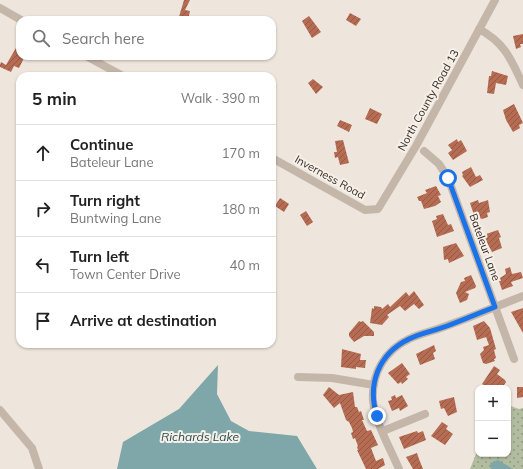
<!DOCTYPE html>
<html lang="en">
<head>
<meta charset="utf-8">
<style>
  body { margin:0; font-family:Mulish,sans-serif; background:#f6f6f6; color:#222 }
  .controls { position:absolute; right:12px; bottom:12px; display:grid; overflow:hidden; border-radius:8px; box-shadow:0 1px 3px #0004 }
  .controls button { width:36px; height:36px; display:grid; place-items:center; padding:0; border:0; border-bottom:1px solid #e0e0e0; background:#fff; color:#222; font:20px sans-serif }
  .stop { position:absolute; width:12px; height:12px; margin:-9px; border:3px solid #1a73e8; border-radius:50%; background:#fff }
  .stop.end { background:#1a73e8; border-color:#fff; box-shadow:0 1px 4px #0008 }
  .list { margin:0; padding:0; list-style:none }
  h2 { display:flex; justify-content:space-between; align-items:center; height:52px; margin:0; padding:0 16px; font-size:17px }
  h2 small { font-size:13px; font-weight:400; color:#767676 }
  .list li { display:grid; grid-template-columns:26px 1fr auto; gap:12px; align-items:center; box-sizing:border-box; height:56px; padding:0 16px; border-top:1px solid #e0e0e0 }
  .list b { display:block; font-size:15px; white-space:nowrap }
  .list p { margin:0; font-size:13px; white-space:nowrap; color:#767676 }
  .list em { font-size:13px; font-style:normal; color:#767676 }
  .icon { flex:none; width:22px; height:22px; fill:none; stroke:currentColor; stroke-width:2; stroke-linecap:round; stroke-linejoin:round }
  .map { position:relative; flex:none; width:523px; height:469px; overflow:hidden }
  .search { position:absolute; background:#fff; box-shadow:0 1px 3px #0004; left:16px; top:16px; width:260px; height:44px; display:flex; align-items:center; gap:10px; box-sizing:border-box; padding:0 14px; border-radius:12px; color:#767676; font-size:15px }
  .panel { position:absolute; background:#fff; box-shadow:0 1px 3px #0004; left:16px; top:72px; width:260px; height:276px; border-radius:12px }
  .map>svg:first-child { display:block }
  .park { fill:url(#park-dots) }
  .water { fill:#7fa6a8 }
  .building { fill:url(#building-hatch) }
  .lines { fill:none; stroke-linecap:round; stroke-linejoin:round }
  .minor { stroke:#c5b6aa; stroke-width:8 }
  .route { stroke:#1a73e8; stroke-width:5 }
  .labels { text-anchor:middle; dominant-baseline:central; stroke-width:4; stroke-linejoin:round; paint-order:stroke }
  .street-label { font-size:11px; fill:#332c28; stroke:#f7f0e8 }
  .water-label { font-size:12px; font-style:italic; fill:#234c4f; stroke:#f7f0e8 }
</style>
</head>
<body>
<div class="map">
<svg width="523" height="469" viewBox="0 0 523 469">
  <defs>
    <pattern id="park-dots" width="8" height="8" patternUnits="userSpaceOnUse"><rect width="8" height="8" fill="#b2bc9e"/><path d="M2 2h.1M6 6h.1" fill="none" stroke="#919981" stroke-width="1.8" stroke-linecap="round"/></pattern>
    <pattern id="building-hatch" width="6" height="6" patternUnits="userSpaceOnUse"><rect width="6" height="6" fill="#b66b53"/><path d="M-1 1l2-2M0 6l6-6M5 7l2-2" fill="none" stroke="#955845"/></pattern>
  </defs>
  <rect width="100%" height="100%" fill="#eee6dc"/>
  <path class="park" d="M508 405 519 409 523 408V469H470L478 449V454H508Z"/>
  <path class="water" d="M218 365 217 394 231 421 249 431 297 436 317 469H117L123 442 179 409Z
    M498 460 513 469H491L490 463Z"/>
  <path class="building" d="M184 0H190L185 10 190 11 188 20H178Z
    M350 13 361 19 356 26 346 20Z
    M309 16 321 32 312 38 302 21Z
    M523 34V44H520L521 47 516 49 513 36Z
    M20 41V56H25L19 68 14 66 11 72 0 67V65L1 62 6 65Z
    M492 71 508 76 506 85 496 83 494 94 487 93 489 76H491Z
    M313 79 323 87 316 94 308 83Z
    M514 104 523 123 519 125 520 128 513 132 506 120 503 110Z
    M370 108 382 114 377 124 365 119Z
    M340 120 352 125 349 132 337 126Z
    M457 139 458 142 461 140 467 151 453 160 448 153 452 150 448 145Z
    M343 140 349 163 340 165 338 157 335 158 334 152H337L335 141Z
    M471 167 476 177 480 175 483 180 470 187 462 176 463 175 462 172Z
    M436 186 441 195 438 196 441 202 435 206 424 209 421 201H419L417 197 427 193 425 190Z
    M280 198 289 204 284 212 275 206Z
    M478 200 479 203 488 200 490 212 487 213 488 217 482 219 478 217 475 218 470 203Z
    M306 211 313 222 307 226 300 215Z
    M443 214 448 225 451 224 454 231 437 237 432 221 437 219 436 216Z
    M498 230 501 237 499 238 502 248 492 252 483 235Z
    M456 243 464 256 449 263 448 259 444 260 443 247Z
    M510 267 512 274 521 272 523 278 511 282 513 286 502 290 499 281H501L500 278 506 274 505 269Z
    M471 275 476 286 475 288 465 292 469 294 467 300 460 303 456 293 461 282 465 281 464 278Z
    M414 291 424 305 419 309 414 304 405 311 400 306 387 315 389 317 382 325 370 323 372 308 374 309V306L381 307 382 309 388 304 390 307 406 292 409 296Z
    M523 308V333L511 312Z
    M359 321 361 322 363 321 374 332V336H364L354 342 349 336V333Z
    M484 321 490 328 496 349 494 350 496 358 494 359 495 361 486 364 483 363 480 354 484 350 483 347 489 345 486 337 477 340 473 326Z
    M434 345 436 351 433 353 435 359 420 365 416 354Z
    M342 349 361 354 360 360H366L365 368 356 367V369L341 367Z
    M402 363 410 374 406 377 408 379 402 384 401 382 398 384 388 373Z
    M494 366 500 370 497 374 505 380 506 382 502 388H489L482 384Z
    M329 387 339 395 353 392 355 407H357L359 412 361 411 364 420H362L367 431 371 430 378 445 371 448 376 461 383 458 385 465 378 469H366L357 450H358L357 447 358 446 355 438 353 439 351 433 353 432 352 428 349 422 346 420 340 403 334 408 323 395Z
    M517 387H523V397L517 398Z
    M395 395 396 398 402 395 408 406 400 411 399 408 392 411 388 401 392 400 391 397Z
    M454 397 457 412 448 416 444 408 441 409 439 401Z
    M442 422 448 426 446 429 453 434 445 445 431 436Z
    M417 431 418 433 423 431 426 440 404 449 399 437Z
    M417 453 419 459 423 469H413L406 457Z"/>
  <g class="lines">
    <path class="minor" d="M0 8 21 20
      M479 29C505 43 511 59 523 85
      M86 56 123 76
      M424 151 439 164 448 178 514 359
      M272 158 365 210 378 209 416 146 495 0
      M298 377 332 378 374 385
      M0 410 32 448 39 469
      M383 431 425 414
      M399 469C390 448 376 424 373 401 371 374 385 350 409 339 421 333 434 331 446 326 472 317 497 306 523 296"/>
  </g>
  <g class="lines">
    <path class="route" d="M377 416C367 385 378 354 409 339 421 333 434 331 447 326 463 320 479 313 495 307L448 178"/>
  </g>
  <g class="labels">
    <g class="street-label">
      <text transform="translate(428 100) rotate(-61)">North County Road 13</text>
      <text transform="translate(330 177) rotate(29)">Inverness Road</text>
      <text transform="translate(485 247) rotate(70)">Bateleur Lane</text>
    </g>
    <g class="water-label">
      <text x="200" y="436">Richards Lake</text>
    </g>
  </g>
</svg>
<div class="controls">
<button>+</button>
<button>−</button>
</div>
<div class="stop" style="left:448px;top:178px"></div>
<div class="stop end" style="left:377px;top:416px"></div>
<div class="search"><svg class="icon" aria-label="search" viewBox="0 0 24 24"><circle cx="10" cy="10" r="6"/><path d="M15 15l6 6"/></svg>Search here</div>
<section class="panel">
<h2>5 min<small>Walk · 390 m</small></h2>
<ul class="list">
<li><svg class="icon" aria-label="ahead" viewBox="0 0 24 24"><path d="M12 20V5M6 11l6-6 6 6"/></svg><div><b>Continue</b><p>Bateleur Lane</p></div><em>170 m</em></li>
<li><svg class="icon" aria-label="right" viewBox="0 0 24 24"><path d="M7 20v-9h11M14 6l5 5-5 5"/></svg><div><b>Turn right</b><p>Buntwing Lane</p></div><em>180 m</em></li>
<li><svg class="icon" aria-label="left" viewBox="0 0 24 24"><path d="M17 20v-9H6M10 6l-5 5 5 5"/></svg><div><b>Turn left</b><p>Town Center Drive</p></div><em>40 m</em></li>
<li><svg class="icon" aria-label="arrive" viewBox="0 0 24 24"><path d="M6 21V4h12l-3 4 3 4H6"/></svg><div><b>Arrive at destination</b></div></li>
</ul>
</section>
</div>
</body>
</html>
